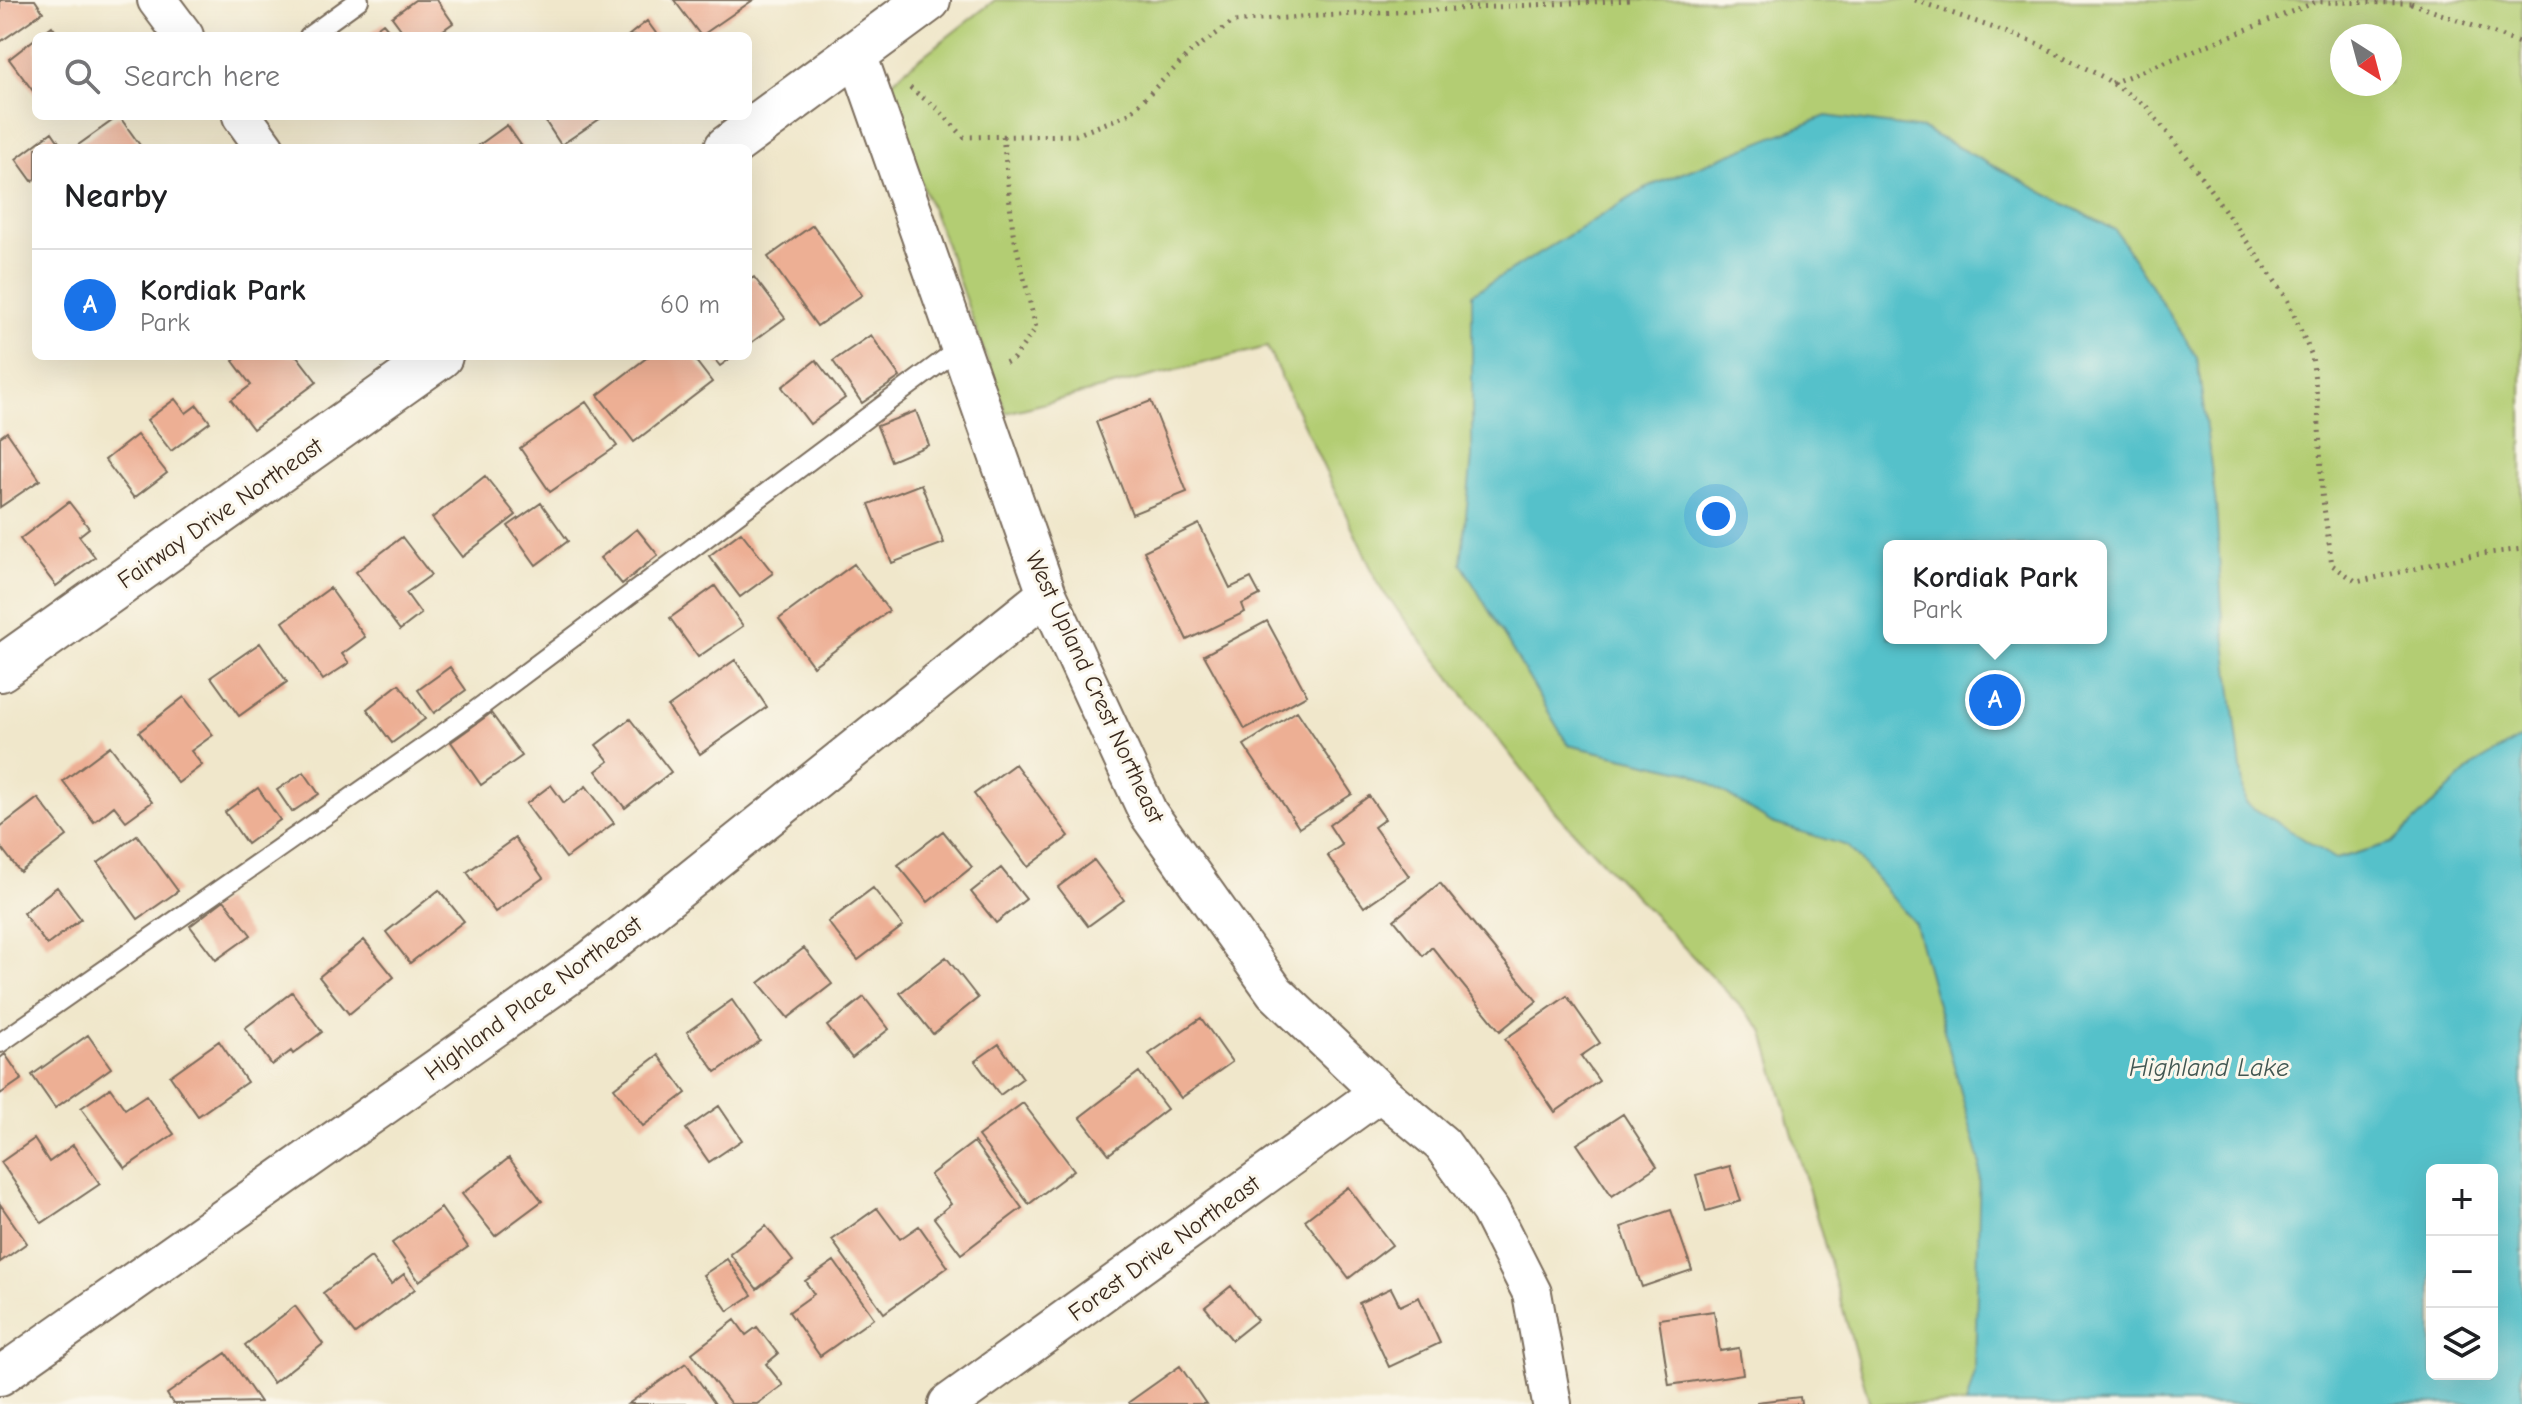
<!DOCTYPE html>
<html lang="en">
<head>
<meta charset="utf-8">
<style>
  body { margin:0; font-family:"Comic Neue",sans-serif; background:#f6f6f6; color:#202124 }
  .controls { position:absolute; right:24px; bottom:24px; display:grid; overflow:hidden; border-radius:12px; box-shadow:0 8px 32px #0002 }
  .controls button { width:72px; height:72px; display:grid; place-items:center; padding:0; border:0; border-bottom:2px solid #e0e0e0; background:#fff; color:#202124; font:40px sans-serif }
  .compass { position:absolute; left:2330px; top:24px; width:72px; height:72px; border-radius:50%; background:#fff; box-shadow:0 8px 32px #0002; rotate:144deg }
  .you { position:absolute; left:1716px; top:516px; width:28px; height:28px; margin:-20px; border:6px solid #fff; border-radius:50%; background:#1a73e8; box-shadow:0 0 0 12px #1a73e833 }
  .badge { display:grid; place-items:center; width:52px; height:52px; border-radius:50%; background:#1a73e8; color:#fff; font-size:26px; font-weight:700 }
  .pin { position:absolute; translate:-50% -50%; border:4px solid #fff; box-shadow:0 2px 8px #0006 }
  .popup { position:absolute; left:1883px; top:540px; width:224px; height:104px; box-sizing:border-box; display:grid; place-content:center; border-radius:12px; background:#fff; filter:drop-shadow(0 2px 6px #0005); font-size:26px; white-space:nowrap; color:#757577 }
  .popup b { font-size:30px; color:#202124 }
  .popup::after { content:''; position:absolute; left:50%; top:100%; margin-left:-16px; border:16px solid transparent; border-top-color:#fff }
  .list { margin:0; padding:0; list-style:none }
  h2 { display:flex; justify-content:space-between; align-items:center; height:104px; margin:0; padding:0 32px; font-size:34px }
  h2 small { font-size:26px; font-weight:400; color:#757577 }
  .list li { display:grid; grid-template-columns:52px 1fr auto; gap:24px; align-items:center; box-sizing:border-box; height:112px; padding:0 32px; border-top:2px solid #e0e0e0 }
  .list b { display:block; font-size:30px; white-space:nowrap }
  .list p { margin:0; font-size:26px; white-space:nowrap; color:#757577 }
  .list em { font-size:26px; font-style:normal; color:#757577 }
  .icon { flex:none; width:44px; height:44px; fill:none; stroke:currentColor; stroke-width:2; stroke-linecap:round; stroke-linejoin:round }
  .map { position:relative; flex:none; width:2522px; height:1404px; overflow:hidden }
  .search { position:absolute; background:#fff; box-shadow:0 8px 32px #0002; left:32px; top:32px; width:720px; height:88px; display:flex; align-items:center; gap:20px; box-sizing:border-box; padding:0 28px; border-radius:12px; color:#757577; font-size:30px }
  .panel { position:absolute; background:#fff; box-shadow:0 8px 32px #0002; left:32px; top:144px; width:720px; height:216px; border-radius:12px }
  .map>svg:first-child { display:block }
  .green { fill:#b3cd73; stroke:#777c48; stroke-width:2; fill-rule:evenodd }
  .water { fill:#54c1ca; stroke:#487674; stroke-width:2; fill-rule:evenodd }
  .building { fill:#edaf94 }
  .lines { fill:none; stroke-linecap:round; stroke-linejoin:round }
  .lane-casing { stroke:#7a6c5b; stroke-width:22 }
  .street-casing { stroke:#7a6c5b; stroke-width:42 }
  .secondary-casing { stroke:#7a6c5b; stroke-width:48 }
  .path { stroke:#7a6c5b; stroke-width:5; stroke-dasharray:2 6; stroke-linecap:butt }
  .lane { stroke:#fff; stroke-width:18 }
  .street { stroke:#fff; stroke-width:38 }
  .secondary { stroke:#fff; stroke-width:44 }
  .labels { text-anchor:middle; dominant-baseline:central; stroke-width:6; stroke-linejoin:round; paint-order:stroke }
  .street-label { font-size:24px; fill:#3b2a1e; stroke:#fbf7ec }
  .water-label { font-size:26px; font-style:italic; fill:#425752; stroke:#fbf7ec }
</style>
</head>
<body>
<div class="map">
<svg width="2522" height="1404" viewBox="0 0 2522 1404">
  <rect width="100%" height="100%" fill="#fbf7ec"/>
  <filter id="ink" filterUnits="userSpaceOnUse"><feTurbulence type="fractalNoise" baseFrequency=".0125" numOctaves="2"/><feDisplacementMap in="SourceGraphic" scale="16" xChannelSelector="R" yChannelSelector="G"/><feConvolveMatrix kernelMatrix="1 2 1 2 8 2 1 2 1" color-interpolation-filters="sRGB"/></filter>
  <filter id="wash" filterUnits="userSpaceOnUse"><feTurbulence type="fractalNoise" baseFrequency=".006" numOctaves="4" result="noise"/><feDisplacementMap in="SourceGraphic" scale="32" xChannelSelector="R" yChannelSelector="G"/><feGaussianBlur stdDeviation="1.8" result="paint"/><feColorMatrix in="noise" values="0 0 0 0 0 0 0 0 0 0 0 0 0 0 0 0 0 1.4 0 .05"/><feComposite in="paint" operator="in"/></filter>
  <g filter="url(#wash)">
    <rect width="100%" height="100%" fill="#f0e7cb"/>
    <path class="green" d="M995 0H2522V1404H1870L1763 1030 1555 812 1381 589 1267 347 1006 413 943 237 893 113 886 88 906 69ZM2342 36H2390V84H2342ZM1889 546H2101V638H1889ZM2432 1170H2492V1374H2432Z"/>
    <path class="water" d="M1826 116 1923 129 2115 230 2197 357 2216 505 2222 608 2245 803 2336 859 2392 843 2474 765 2522 737V1404H1966L1975 1372 1980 1162 1915 924 1848 846 1772 823 1692 773 1568 745 1461 563 1472 457V294L1650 186ZM1889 546H2101V638H1889ZM2432 1170H2492V1374H2432Z"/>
    <g id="blocks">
      <path class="building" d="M0 0H35L43 12 0 42Z
        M415 0H437L453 23 435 36H406L392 17Z
        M674 0H753L701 36Z
        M647 21 658 36H628Z
        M383 23 394 36H366Z
        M52 26 59 36H39Z
        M36 38V95L9 59Z
        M119 116 142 148H74Z
        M542 116H604L561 145Z
        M507 125 523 148H475Z
        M52 132 63 148H36V178L32 181 16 159Z
        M813 225 862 295 817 326 768 257Z
        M754 277 785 318 748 345V281Z
        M871 335 900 377 862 403 833 361Z
        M239 356H297L317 382 253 429 231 400 251 385 233 361Z
        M649 356H692L712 382 634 442 598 395Z
        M712 356H734L720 366Z
        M816 360 845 398 810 424 782 387Z
        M175 399 186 413 197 405 210 422 171 451 147 420Z
        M1151 401 1187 492 1132 514 1096 422Z
        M586 402 617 446 550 492 520 448Z
        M916 411 929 445 891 461 877 426Z
        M7 432 40 480 0 507V437Z
        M137 435 167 473 134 498 105 460Z
        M485 476 516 515 462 557 432 518Z
        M921 484 944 543 892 563 869 504Z
        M69 502 89 528 79 536 95 557 56 586 20 539Z
        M541 503 568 541 536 565 508 526Z
        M1199 524 1230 588 1251 578 1260 595 1242 604 1245 612 1187 640 1144 551Z
        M637 529 658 555 622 584 600 558Z
        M741 532 773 573 740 597 709 556Z
        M402 537 431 575 406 593 421 614 400 630 356 572Z
        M854 564 889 611 813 666 779 619Z
        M715 586 743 626 698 657 670 618Z
        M330 588 365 637 342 654 349 663 323 680 283 622Z
        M1267 621 1307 695 1245 729 1204 655Z
        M260 643 287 682 239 716 211 677Z
        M735 660 767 707 700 754 668 707Z
        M450 667 466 690 434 713 418 690Z
        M399 684 425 719 392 743 367 709Z
        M184 697 213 735 191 751 202 765 178 783 139 732Z
        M1297 711 1352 794 1299 828 1244 745Z
        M491 713 522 756 481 785 451 742Z
        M630 719 671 772 625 808 596 771 609 761 596 745Z
        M110 746 152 802 126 821 114 806 94 822 63 781Z
        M1015 764 1069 836 1028 867 974 794Z
        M304 772 319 794 292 812 277 790Z
        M551 785 564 803 586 786 614 823 566 858 526 804Z
        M258 788 280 820 247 844 225 812Z
        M1369 796 1385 819 1374 827 1409 876 1364 907 1327 855 1342 845 1329 825Z
        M38 798 67 836 20 872 0 846V827Z
        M943 831 972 867 928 902 898 865Z
        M137 835 178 891 138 919 98 863Z
        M515 838 543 878 495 912 467 872Z
        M1094 860 1124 900 1088 926 1058 887Z
        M1001 868 1026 899 996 923 971 892Z
        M1440 883 1537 1001 1500 1031 1432 947 1423 956 1394 920Z
        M57 887 81 919 47 945 23 913Z
        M873 888 903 926 858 960 828 922Z
        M439 890 464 921 410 963 386 932Z
        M224 900 251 935 216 960 190 926Z
        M364 940 394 977 349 1014 319 977Z
        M804 948 832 984 788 1018 759 983Z
        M946 957 978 998 933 1034 900 993Z
        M292 992 322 1032 293 1054 291 1051 272 1065 245 1028Z
        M1567 996 1600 1043 1581 1056 1599 1081 1555 1112 1505 1039Z
        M864 997 889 1029 852 1058 827 1026Z
        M732 1000 760 1041 716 1072 687 1032Z
        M1201 1018 1232 1062 1181 1098 1149 1054Z
        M88 1035 111 1068 55 1108 32 1075Z
        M219 1041 247 1082 198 1116 170 1076Z
        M999 1044 1023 1078 1000 1095 975 1061Z
        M5 1054 22 1079 0 1094V1058Z
        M658 1055 686 1093 643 1126 614 1088Z
        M1139 1072 1167 1109 1109 1154 1080 1117Z
        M110 1088 125 1109 146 1095 174 1134 125 1168 81 1108Z
        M1023 1103 1074 1170 1029 1204 978 1136Z
        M719 1106 742 1140 709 1162 686 1129Z
        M1623 1114 1657 1166 1612 1196 1577 1144Z
        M34 1139 49 1162 73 1145 100 1184 42 1223 1 1162Z
        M974 1142 1022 1208 961 1254 934 1218 951 1204 930 1175Z
        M509 1158 542 1201 495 1236 462 1194Z
        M1730 1166 1741 1201 1706 1211 1696 1175Z
        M1348 1187 1392 1245 1349 1278 1305 1220Z
        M0 1204 27 1243 0 1262Z
        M441 1208 468 1247 419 1281 392 1243Z
        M877 1208 900 1239 919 1226 948 1267 884 1313 832 1240Z
        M1671 1210 1692 1270 1642 1287 1621 1227Z
        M766 1226 793 1261 757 1289 730 1254Z
        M371 1257 391 1284 404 1274 415 1289 355 1334 323 1293Z
        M727 1259 752 1295 728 1311 703 1275Z
        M834 1261 874 1318 820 1356 789 1312 814 1294 805 1281Z
        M1231 1286 1257 1320 1232 1340 1205 1307Z
        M1391 1288 1400 1306 1419 1297 1440 1343 1389 1367 1359 1303Z
        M295 1306 323 1344 273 1383 245 1345Z
        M1714 1311 1720 1351 1739 1348 1743 1374 1669 1385 1659 1319Z
        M735 1320 746 1335 757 1327 778 1354 766 1364 783 1385 757 1404H731L692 1353Z
        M226 1353 260 1402 173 1404 167 1394Z
        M686 1363 715 1404H628Z
        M1180 1366 1206 1404H1130L1129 1402Z
        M1800 1397 1801 1404H1757V1402Z"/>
    </g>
  </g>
  <g filter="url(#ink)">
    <use href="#blocks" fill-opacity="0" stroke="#7a6c5b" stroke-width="2"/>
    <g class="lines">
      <defs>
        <path id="lane" d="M309 36 359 0
          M0 1043 464 719 961 347"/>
        <path id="street" d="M157 0 184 36
          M857 54 1047 594 1148 813 1275 992 1380 1092 1442 1144 1490 1210 1532 1293 1552 1404
          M242 116 265 148
          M0 1376 591 960 1047 594
          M948 1404 1380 1092"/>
        <path id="secondary" d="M727 148 928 0
          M0 669 440 356"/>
      </defs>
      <use href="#lane" class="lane-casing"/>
      <use href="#street" class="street-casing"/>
      <use href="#secondary" class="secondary-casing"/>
      <path class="path" d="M1915 0 2036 43 2103 77 2146 106 2190 161 2286 297 2312 356 2318 405 2322 493 2332 565 2357 582 2473 555 2522 549
        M2411 3 2522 44
        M2112 83 2316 2 2411 3 2412 0
        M910 88 938 109 964 137 1076 135 1129 114 1192 51 1233 22 1300 17 1630 0
        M1003 136 1013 232 1036 328 1013 359 1005 363"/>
      <use href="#lane" class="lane"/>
      <use href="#street" class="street"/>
      <use href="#secondary" class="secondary"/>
    </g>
  </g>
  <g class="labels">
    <g class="street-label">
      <text transform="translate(220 513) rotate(-35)">Fairway Drive Northeast</text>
      <text transform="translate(1095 687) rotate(65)">West Upland Crest Northeast</text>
      <text transform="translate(533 998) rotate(-36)">Highland Place Northeast</text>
      <text transform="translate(1164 1248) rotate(-36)">Forest Drive Northeast</text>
    </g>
    <g class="water-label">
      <text x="2209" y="1068">Highland Lake</text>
    </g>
  </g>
</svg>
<div class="controls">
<button>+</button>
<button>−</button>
<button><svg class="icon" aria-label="layers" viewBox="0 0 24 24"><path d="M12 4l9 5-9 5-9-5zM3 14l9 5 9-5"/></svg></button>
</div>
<svg class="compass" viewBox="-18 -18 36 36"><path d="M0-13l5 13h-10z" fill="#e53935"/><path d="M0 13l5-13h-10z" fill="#757577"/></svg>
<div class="you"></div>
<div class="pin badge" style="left:1995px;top:700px">A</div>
<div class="popup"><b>Kordiak Park</b>Park</div>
<div class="search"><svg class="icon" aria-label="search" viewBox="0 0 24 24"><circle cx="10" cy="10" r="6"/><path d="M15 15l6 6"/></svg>Search here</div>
<section class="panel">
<h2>Nearby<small></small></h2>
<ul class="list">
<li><span class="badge">A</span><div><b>Kordiak Park</b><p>Park</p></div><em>60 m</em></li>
</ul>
</section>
</div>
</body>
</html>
